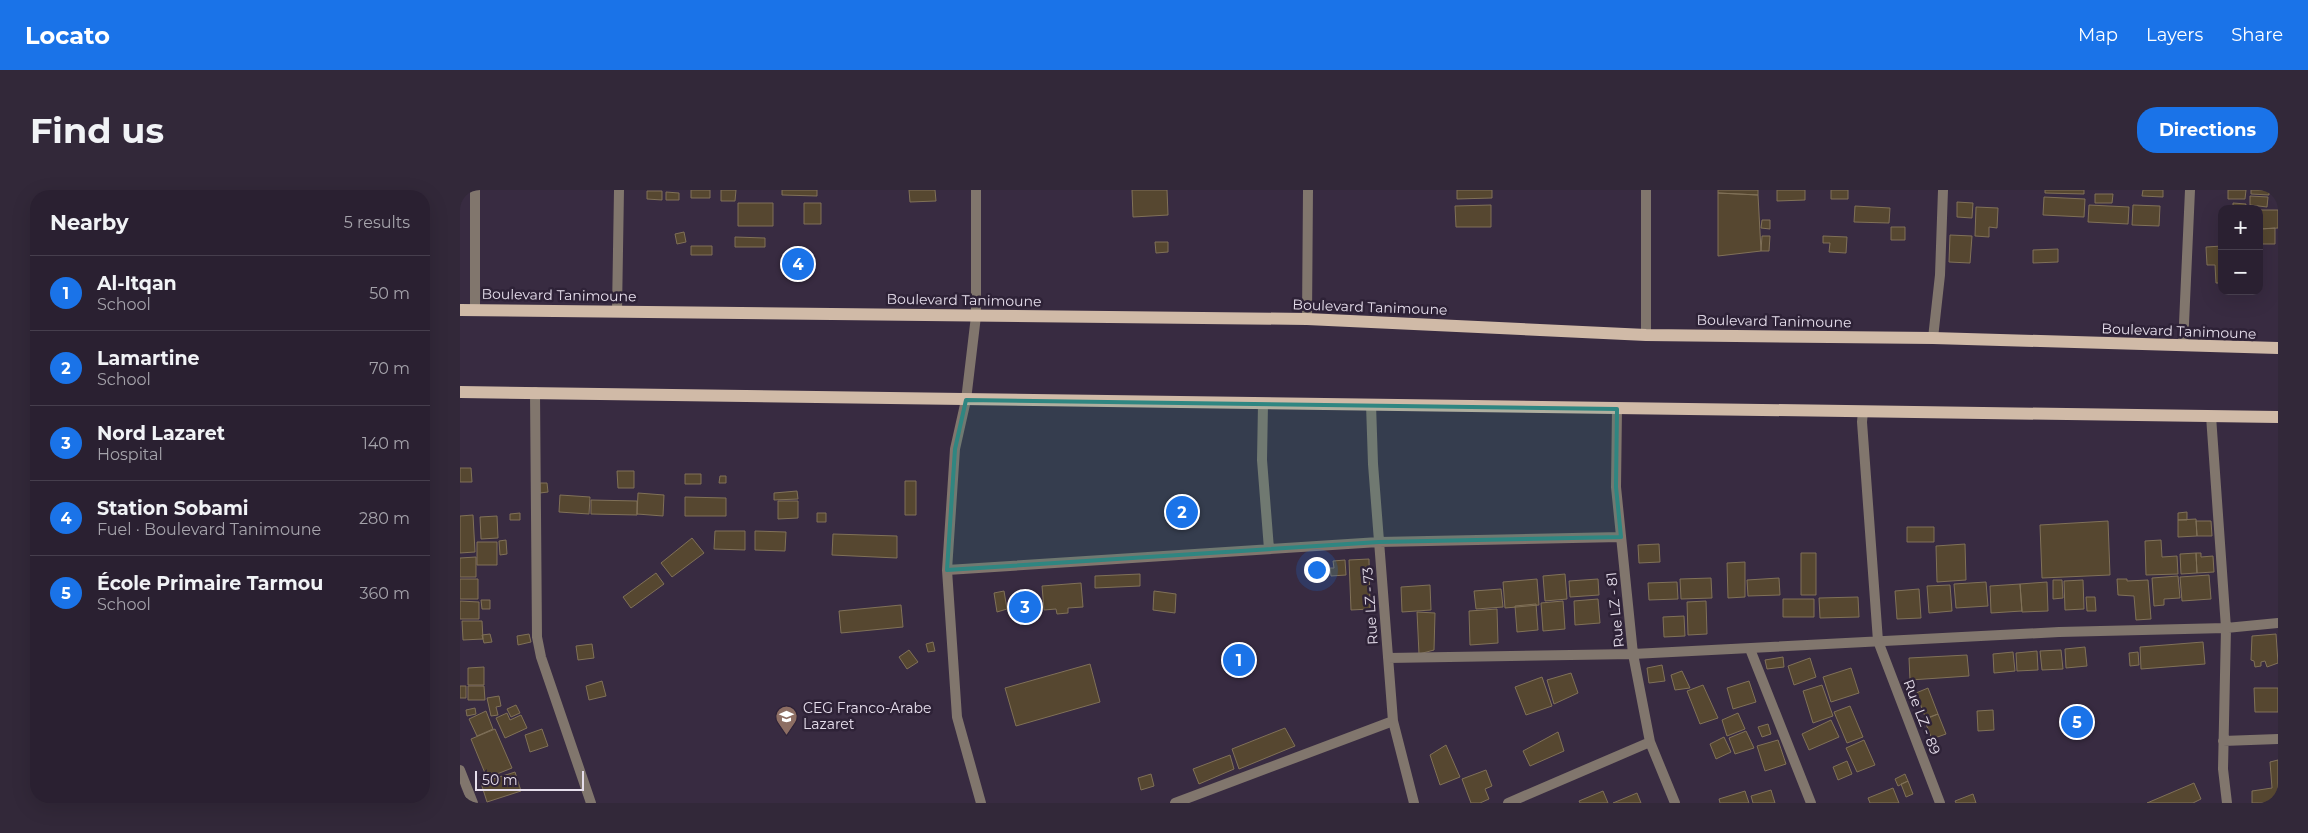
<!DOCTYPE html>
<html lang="en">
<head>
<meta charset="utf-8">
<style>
  body { margin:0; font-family:Montserrat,sans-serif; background:#322839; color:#f1f3f6 }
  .controls { position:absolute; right:15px; top:15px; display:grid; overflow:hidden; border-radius:10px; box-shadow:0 5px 20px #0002 }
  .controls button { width:45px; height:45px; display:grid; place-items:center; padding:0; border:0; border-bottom:1px solid #463e4d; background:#2a2031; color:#f1f3f6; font:25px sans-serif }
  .scale { position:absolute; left:15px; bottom:12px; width:109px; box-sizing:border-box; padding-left:5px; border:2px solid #e6deec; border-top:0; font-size:14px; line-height:18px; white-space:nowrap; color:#e6deec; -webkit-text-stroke:4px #2e2237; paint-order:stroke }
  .you { position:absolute; left:856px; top:379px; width:18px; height:18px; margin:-12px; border:4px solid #fff; border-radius:50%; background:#1a73e8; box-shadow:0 0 0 8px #1a73e833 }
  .badge { display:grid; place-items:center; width:32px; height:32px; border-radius:50%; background:#1a73e8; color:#fff; font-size:16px; font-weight:700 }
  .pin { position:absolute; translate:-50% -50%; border:2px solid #fff; box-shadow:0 1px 5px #0006 }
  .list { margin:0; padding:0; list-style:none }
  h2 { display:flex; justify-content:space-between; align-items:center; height:65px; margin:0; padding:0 20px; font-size:21px }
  h2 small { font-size:16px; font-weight:400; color:#a5a3ab }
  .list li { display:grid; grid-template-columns:32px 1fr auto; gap:15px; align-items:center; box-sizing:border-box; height:75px; padding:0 20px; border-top:1px solid #463e4d }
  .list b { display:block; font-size:19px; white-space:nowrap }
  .list p { margin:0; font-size:16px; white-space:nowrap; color:#a5a3ab }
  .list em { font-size:16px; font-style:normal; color:#a5a3ab }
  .map { position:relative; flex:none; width:1818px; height:613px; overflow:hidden; border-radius:20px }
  header { display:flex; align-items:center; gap:30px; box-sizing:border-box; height:70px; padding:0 25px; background:#1a73e8; color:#fff }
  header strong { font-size:24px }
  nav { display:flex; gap:28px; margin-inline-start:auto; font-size:18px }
  .intro { display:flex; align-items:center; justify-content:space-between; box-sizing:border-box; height:120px; padding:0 30px }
  h1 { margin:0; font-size:35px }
  .button { padding:12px 22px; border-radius:20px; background:#1a73e8; color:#fff; font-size:18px; font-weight:700 }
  main { display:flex; gap:30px; padding:0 30px }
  aside { flex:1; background:#2a2031; border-radius:20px; box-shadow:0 5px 20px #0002 }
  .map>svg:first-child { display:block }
  .building { fill:#564730; stroke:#807158 }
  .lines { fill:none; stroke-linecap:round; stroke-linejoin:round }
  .street { stroke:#81766d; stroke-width:10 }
  .primary { stroke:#d0baa7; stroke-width:12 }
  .marked { fill:#2f8681; fill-opacity:0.2; stroke:#2f8681; stroke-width:4; stroke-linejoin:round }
  .labels { text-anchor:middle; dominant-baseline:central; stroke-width:5; stroke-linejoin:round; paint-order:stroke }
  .street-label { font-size:14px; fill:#e6deec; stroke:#2e2237 }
  .poi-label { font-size:14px; fill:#e6deec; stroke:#2e2237; text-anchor:start }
</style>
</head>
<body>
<header>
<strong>Locato</strong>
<nav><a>Map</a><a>Layers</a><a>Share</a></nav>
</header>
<div class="intro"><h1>Find us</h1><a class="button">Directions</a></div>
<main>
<aside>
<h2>Nearby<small>5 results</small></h2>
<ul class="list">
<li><span class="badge">1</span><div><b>Al-Itqan</b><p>School</p></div><em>50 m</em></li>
<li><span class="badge">2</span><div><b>Lamartine</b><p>School</p></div><em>70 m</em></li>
<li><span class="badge">3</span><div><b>Nord Lazaret</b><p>Hospital</p></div><em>140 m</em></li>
<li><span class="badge">4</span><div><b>Station Sobami</b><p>Fuel · Boulevard Tanimoune</p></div><em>280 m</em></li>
<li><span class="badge">5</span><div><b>École Primaire Tarmou</b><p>School</p></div><em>360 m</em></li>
</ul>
</aside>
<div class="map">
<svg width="1818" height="613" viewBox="0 0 1818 613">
  <rect width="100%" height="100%" fill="#382b41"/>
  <path class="building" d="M231 0H250V8H231Z
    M261 0H276L275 11H261Z
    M322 0H357V6L322 5Z
    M449 0H475L476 11 450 12Z
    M672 0H707L708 25 673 27Z
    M997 0H1032V8L997 9Z
    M1258 0H1298V5L1258 3Z
    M1317 0H1345V10L1317 11Z
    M1371 0H1388V9H1371Z
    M1585 0H1624V4L1585 3Z
    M1683 0H1703V7L1682 6Z
    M1768 0H1786L1785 9H1768Z
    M1791 0H1809V5L1791 4Z
    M187 1H202V10L187 9Z
    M206 2 219 3V10H206Z
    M1258 3 1298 5 1301 61 1258 66Z
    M1635 4H1653L1652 13H1635Z
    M1790 6 1808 7 1807 17 1790 15Z
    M1584 7 1625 9 1624 27 1583 25Z
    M1497 12 1513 13 1512 28 1497 27Z
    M278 13H313V36H278Z
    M344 13H361V34H344Z
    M1773 13 1786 14 1785 19H1773Z
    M1031 15V37H996L995 16Z
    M1629 15 1669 17 1668 34 1628 32Z
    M1673 15 1700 16 1699 36 1672 35Z
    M1395 16 1430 18 1429 33 1394 32Z
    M1516 17 1538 18 1537 38 1529 37V47L1515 46Z
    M1799 20H1818V38L1800 39Z
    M1799 29 1800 39 1815 38V54H1799Z
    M1302 30H1310V39L1301 38Z
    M1431 37H1445V50H1431Z
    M224 42 226 52 217 54 215 44Z
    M1490 45 1512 46 1510 73 1489 72Z
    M1302 46H1310L1309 61H1301Z
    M1363 46 1387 47 1386 63 1369 62 1370 53H1363Z
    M275 47 305 48V57H275Z
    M695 52H708V62L696 63Z
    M231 56H252V65H231Z
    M1762 56V93H1756L1755 75H1747L1746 57Z
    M1598 59V72L1573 73V60Z
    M0 278H11L12 292H0Z
    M157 281H174V298H158Z
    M225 284H241V294H225Z
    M260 286H266V293H259Z
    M445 291H456V325H445Z
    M80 293H87L88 302 80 303Z
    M337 301 338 309 314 310V303Z
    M178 303 204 305 203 326 177 324Z
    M100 305 130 307 129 324 99 322Z
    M225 307 266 308V326H225Z
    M131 310 177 311V325L131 324Z
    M318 311H338V328L318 329Z
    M1727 322V330H1718V323Z
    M60 323V330H50V324Z
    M357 323H366V332H357Z
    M13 325 15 362 0 363V326Z
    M37 326 38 348 21 349 20 327Z
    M1736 329 1737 346 1718 347V330Z
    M1648 331 1650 385 1582 388 1580 335Z
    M1736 331H1751L1752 346H1737Z
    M1447 337H1474V352H1447Z
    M255 341H285V360L254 359Z
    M295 341 326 342 325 361 295 360Z
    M373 344 437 346V368L372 365Z
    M232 348 244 363 212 387 201 373Z
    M46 350 47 364 40 365 39 351Z
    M1701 350 1702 367 1717 366 1718 384 1686 385 1685 351Z
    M17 352H37V375H17Z
    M1199 354 1200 372 1179 373 1178 355Z
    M1505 354 1506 390 1477 392 1476 356Z
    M1341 363H1356V405H1341Z
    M1736 363H1741V367L1753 366 1754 382 1737 383Z
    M1736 363 1737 383 1721 384 1720 364Z
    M16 367V387H0V368Z
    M909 369 910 419 891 420 889 370Z
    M885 370 886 385 871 386 870 378H874L873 371Z
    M1285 372V407L1268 408 1267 373Z
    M196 383 204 394 171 418 163 407Z
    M680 384V396L635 398V386Z
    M1105 384 1107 409 1085 411 1083 386Z
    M1749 385 1751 409 1722 411 1720 387Z
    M1718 386 1720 408 1704 409V415L1694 416 1692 388Z
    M1251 388 1252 408 1221 409 1220 389Z
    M1319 388 1320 405 1288 406 1287 390Z
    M0 389H18V409H0Z
    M1077 389 1079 415 1045 418 1043 392Z
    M1138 389 1139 405 1110 407 1109 391Z
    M1657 389H1667V391L1688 390 1691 429 1676 430 1674 406 1658 405Z
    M1593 390H1602L1603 408 1593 409Z
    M1623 390 1624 419 1605 420 1604 391Z
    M1217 392 1218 409 1189 410 1188 393Z
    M1526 392 1528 416 1496 418 1494 394Z
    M1587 392 1588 421 1562 422 1560 394Z
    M621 393 623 417 608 418V423L597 424 596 419 584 420 582 396Z
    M1560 394 1562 421 1531 423 1530 396Z
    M970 395 971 420 942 422 941 397Z
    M1490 395 1492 421 1469 423 1467 396Z
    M1041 399 1043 417 1016 419 1014 401Z
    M1459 399 1461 428 1437 429 1435 401Z
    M544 401 547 419 537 422 534 403Z
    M694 401 716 404 715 423 693 420Z
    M1398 407 1399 427 1360 428 1359 408Z
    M1626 407H1635L1636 421H1627Z
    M1138 409 1140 433 1115 435 1114 411Z
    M1323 409H1354V427H1323Z
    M21 410H30V419H22Z
    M0 411 19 412V429H0Z
    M1103 411 1105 439 1083 441 1081 413Z
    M1246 411 1247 444 1228 445 1227 412Z
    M1076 414 1078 440 1057 442 1055 416Z
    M441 415 443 437 381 443 379 421Z
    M1037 419 1038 453 1010 455 1009 421Z
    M957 422 975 423 974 460 959 464Z
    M1224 426 1225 446 1204 447 1203 427Z
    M2 431H22L23 449 3 450Z
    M30 444 32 452 24 453 22 445Z
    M69 444 71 452 58 455 57 446Z
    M1816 444 1818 473 1807 477 1805 471 1801 472V476L1795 477 1794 471 1791 470 1792 446Z
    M473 452 475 461 468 462 466 454Z
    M1743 452 1745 474 1681 479 1680 457Z
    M132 454 134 468 118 470 116 456Z
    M1625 457 1627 476 1606 478 1605 459Z
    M449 460 458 472 447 479 439 467Z
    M1601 460 1603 479 1582 480 1580 461Z
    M1577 461 1578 480 1557 481 1556 463Z
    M1553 462 1555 481 1534 483 1533 464Z
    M1678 462 1679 475 1670 476 1669 463Z
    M1507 465 1509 486 1450 490 1449 468Z
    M1323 467 1324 477 1307 479 1305 470Z
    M1350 468 1356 487 1334 495 1328 476Z
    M630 474 640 512 556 536 545 498Z
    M1202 475 1205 491 1189 493 1187 478Z
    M24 477V495H8V478Z
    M1391 478 1399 503 1371 512 1363 487Z
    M1222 481 1230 498 1215 500 1211 485Z
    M1111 483 1118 503 1094 514 1087 490Z
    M1082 487 1092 516 1066 525 1055 497Z
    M142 491 146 506 129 510 126 496Z
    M1289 491 1296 512 1273 519 1267 498Z
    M1243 495 1258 528 1240 534 1227 501Z
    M1362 495 1373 526 1353 533 1343 501Z
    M0 496H6V508H0Z
    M8 496H24L25 510H8Z
    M1468 498 1478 524 1466 529 1456 503Z
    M1794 498H1818V522H1795Z
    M39 506 41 516 36 517 38 525 31 526 27 508Z
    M56 515 60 523 51 527 47 519Z
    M1390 516 1403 547 1387 553 1374 522Z
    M15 518 16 524 7 526 6 520Z
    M1533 520 1534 540 1518 541 1517 521Z
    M26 521 33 539 17 546 9 529Z
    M47 523 50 530 61 525 67 538 45 548 36 528Z
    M1278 523 1285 539 1267 546 1262 530Z
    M1478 524 1486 544 1472 549 1464 529Z
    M1371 530 1379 547 1349 560 1342 544Z
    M1308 534 1311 544 1302 547 1298 537Z
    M825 538 835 556 779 579 772 559Z
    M35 539 52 578 27 588 11 549Z
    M82 539 88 556 70 562 65 545Z
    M1286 541 1294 558 1275 564 1269 548Z
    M1098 542 1104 561 1070 576 1063 561Z
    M1264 547 1271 562 1256 569 1250 554Z
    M1318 550 1326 574 1305 581 1297 556Z
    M1404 550 1415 575 1397 582 1386 558Z
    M986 555 1000 587 980 595 970 565Z
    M770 565 774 579 739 594 733 579Z
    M1818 570V613H1792V601L1812 598 1810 572Z
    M1387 571 1392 584 1378 590 1373 577Z
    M1026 580 1032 596 1025 599 1029 609 1020 613H1011L1002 589Z
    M55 582 61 601 27 612 21 593Z
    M691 584 694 596 681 600 678 588Z
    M1445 584 1448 591 1438 596 1435 589Z
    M1448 591 1453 604 1446 607 1441 594Z
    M1734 593 1741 609 1733 613H1687Z
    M1433 598 1439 613H1410L1408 608Z
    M1311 600 1315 613H1293L1291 606Z
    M1143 601 1148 613H1120L1119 611Z
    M1285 601 1289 613H1260L1259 609Z
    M1177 603 1181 613H1153Z
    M1513 604 1516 613H1496L1495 611Z"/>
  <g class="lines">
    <path class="street" d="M516 0V126L506 210 495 259 487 380 497 527 521 613
      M15 120V0
      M157 121 159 0
      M847 129 848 0
      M1186 145V0
      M1473 148 1480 85 1483 0
      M1723 156 1730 0
      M75 202 77 447 81 467 131 613
      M803 214 802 270 809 359
      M911 214 913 274 933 531 954 613
      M1157 219 1156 297 1173 464 1190 552 1215 613
      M1403 221 1402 232 1418 451 1480 613
      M1751 226 1766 438 1763 579 1767 613
      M487 380 919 352 1161 347
      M1290 459 1351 613
      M928 468 1173 464 1599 442 1766 438 1818 433
      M1763 551 1818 549
      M0 580 13 613
      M715 613 933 531
      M1048 613 1190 552"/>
    <path class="primary" d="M0 120 847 129 1186 145 1473 148 1818 158
      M0 202 1818 227"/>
  </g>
  <path class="marked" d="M506 210 1157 219 1156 297 1161 347 919 352 487 380 495 259Z"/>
  <defs>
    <symbol id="school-pin" viewBox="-11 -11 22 30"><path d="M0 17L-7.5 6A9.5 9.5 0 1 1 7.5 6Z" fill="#8d6e63" stroke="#2e2237"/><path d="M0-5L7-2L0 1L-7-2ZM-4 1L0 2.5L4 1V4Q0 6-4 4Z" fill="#fff"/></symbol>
  </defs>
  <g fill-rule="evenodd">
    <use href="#school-pin" x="314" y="514" width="25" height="34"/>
  </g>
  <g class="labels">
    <g class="street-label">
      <text transform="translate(99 105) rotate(1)">Boulevard Tanimoune</text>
      <text transform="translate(504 110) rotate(1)">Boulevard Tanimoune</text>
      <text transform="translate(910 117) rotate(2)">Boulevard Tanimoune</text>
      <text transform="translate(1314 131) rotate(1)">Boulevard Tanimoune</text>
      <text transform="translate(1719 141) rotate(2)">Boulevard Tanimoune</text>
      <text transform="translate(910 416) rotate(-94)">Rue LZ - 73</text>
      <text transform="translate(1155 420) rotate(-96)">Rue LZ - 81</text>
      <text transform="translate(1462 527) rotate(69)">Rue LZ - 89</text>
    </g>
    <g class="poi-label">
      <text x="343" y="518">CEG Franco-Arabe<tspan x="343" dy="16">Lazaret</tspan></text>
    </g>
  </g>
</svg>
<div class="controls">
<button>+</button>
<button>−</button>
</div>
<div class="scale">50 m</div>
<div class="you"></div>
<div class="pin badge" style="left:779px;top:470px">1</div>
<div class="pin badge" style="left:722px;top:322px">2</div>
<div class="pin badge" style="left:565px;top:417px">3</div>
<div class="pin badge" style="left:338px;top:74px">4</div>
<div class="pin badge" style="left:1617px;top:532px">5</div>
</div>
</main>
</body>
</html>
